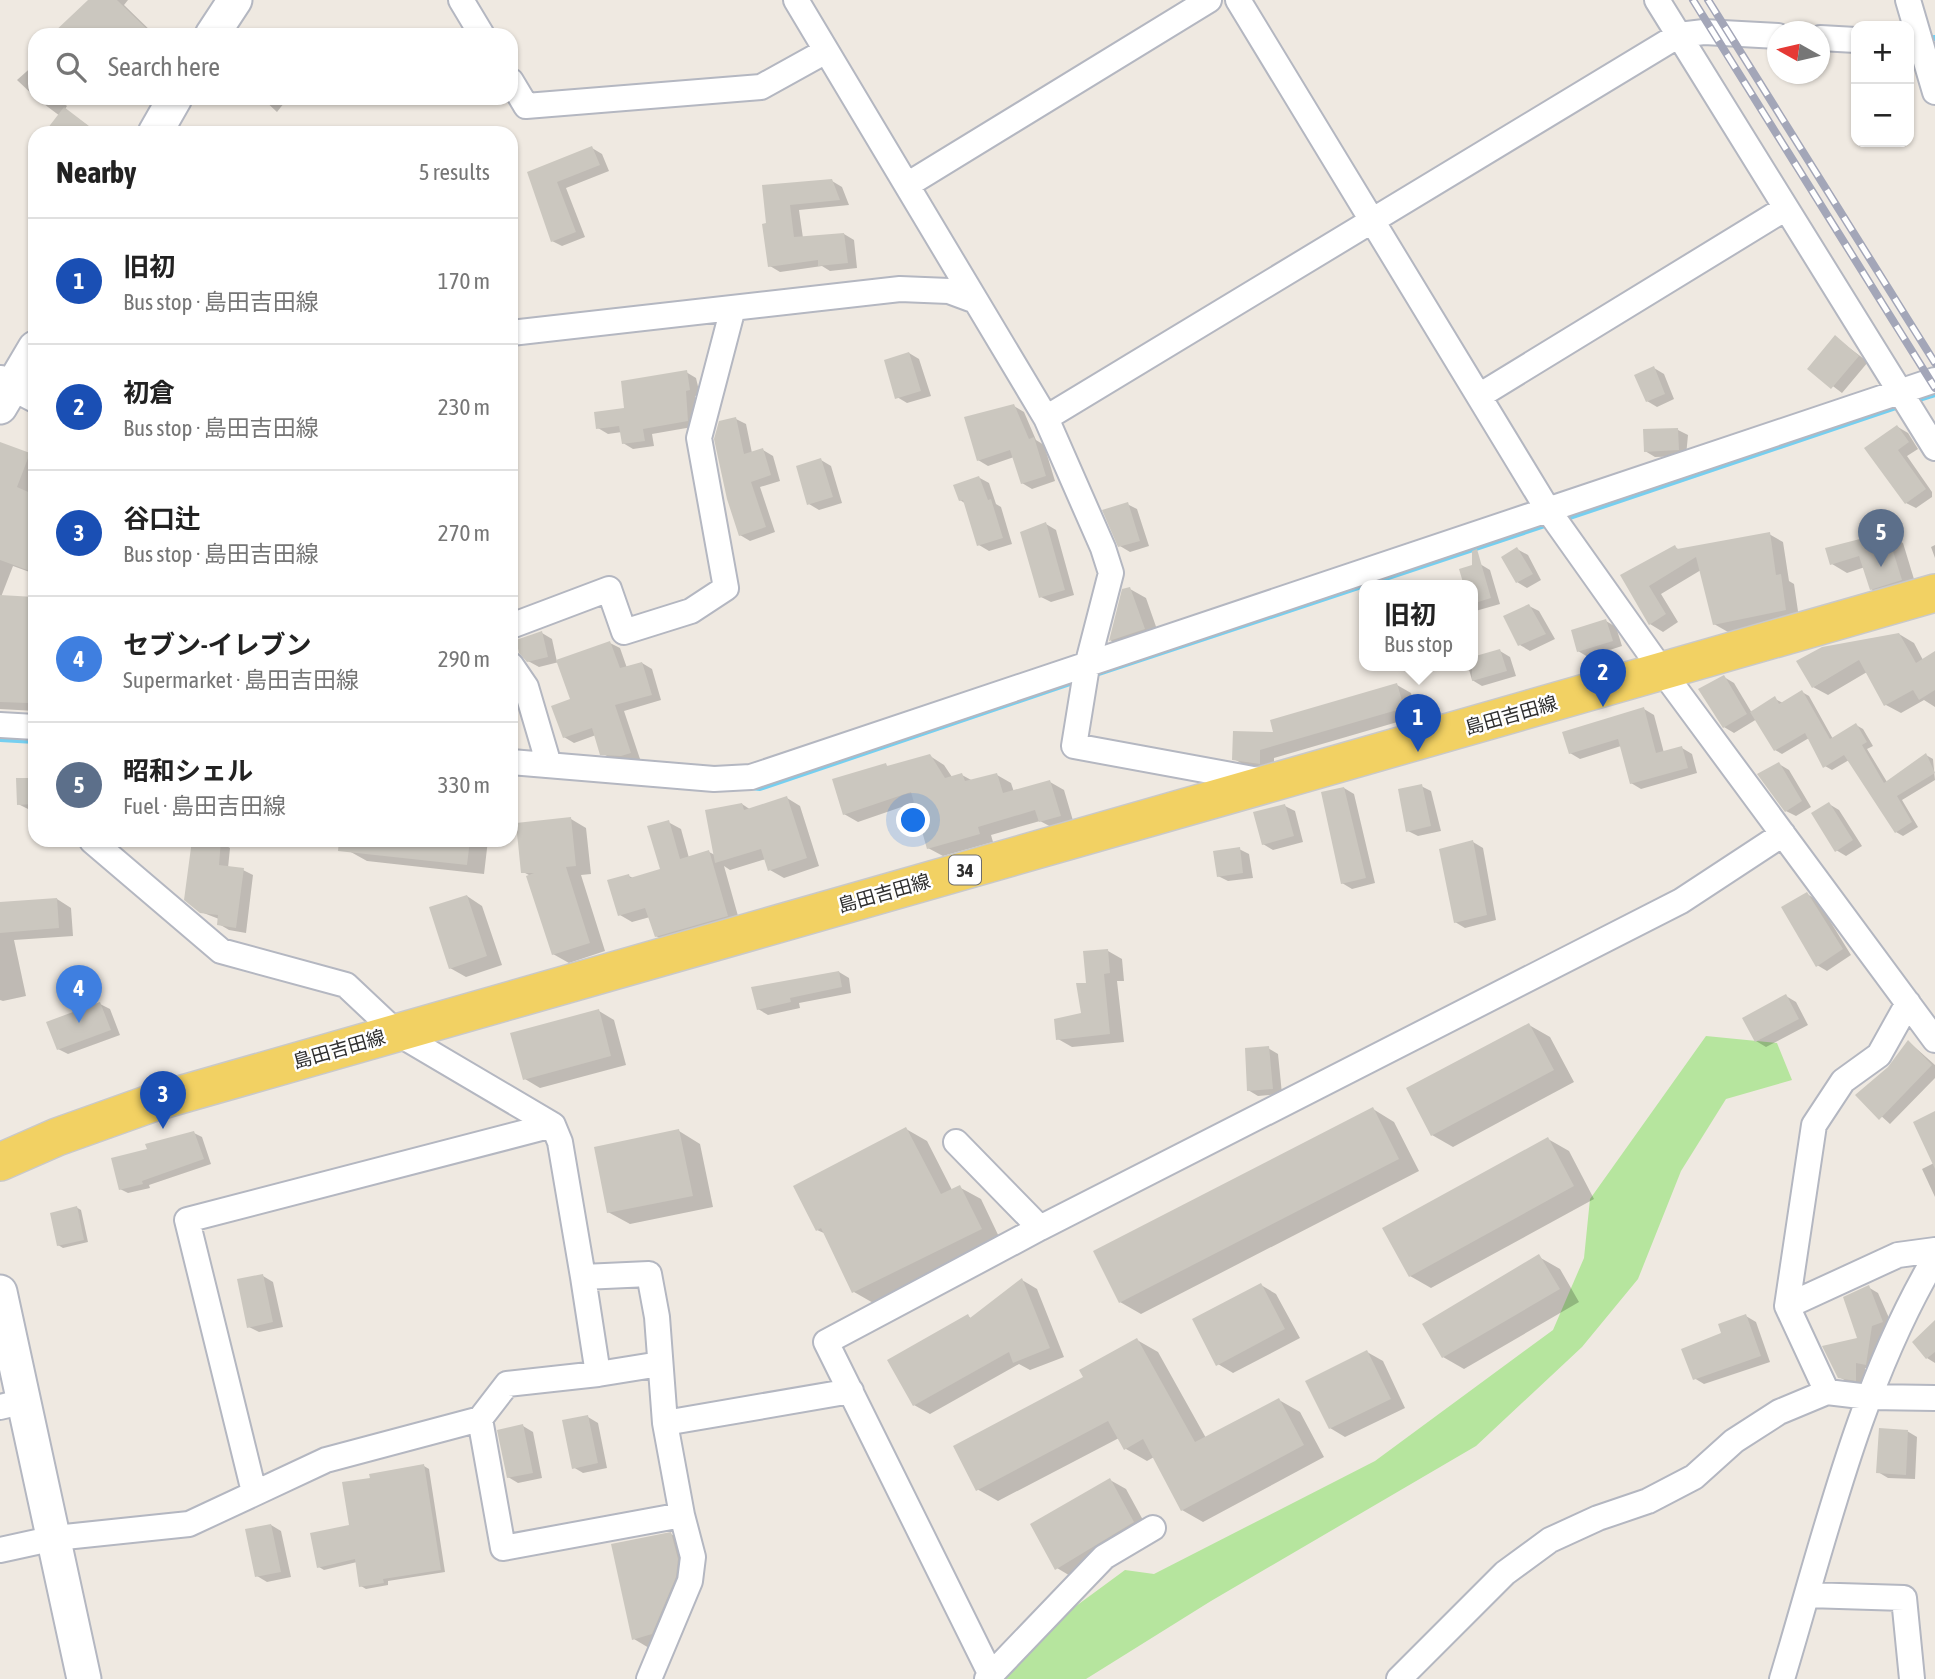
<!DOCTYPE html>
<html lang="en">
<head>
<meta charset="utf-8">
<style>
  body { margin:0; font-family:"Asap Condensed","Noto Sans JP",sans-serif; background:#f6f6f6; color:#222 }
  .controls { position:absolute; right:21px; top:21px; display:grid; overflow:hidden; border-radius:14px; box-shadow:0 2px 5px #0004 }
  .controls button { width:63px; height:63px; display:grid; place-items:center; padding:0; border:0; border-bottom:2px solid #e0e0e0; background:#fff; color:#222; font:35px sans-serif }
  .compass { position:absolute; left:1767px; top:21px; width:63px; height:63px; border-radius:50%; background:#fff; box-shadow:0 2px 5px #0004; rotate:278deg }
  .you { position:absolute; left:914px; top:821px; width:24px; height:24px; margin:-18px; border:5px solid #fff; border-radius:50%; background:#1a73e8; box-shadow:0 0 0 10px #1a73e833 }
  .badge { display:grid; place-items:center; width:46px; height:46px; border-radius:50%; background:#ea580c; color:#fff; font-size:23px; font-weight:700 }
  .pin { position:absolute; translate:-50% -58px; filter:drop-shadow(0 2px 4px #0008) }
  .pin::after { content:''; position:absolute; top:37px; width:24px; height:21px; background:inherit; clip-path:polygon(0 0,100% 0,50% 100%) }
  .popup { position:absolute; left:1359px; top:580px; width:119px; height:91px; box-sizing:border-box; display:grid; place-content:center; border-radius:14px; background:#fff; filter:drop-shadow(0 2px 5px #0005); font-size:23px; white-space:nowrap; color:#767676 }
  .popup b { font-size:26px; color:#222 }
  .popup::after { content:''; position:absolute; left:50%; top:100%; margin-left:-14px; border:14px solid transparent; border-top-color:#fff }
  .list { margin:0; padding:0; list-style:none }
  h2 { display:flex; justify-content:space-between; align-items:center; height:91px; margin:0; padding:0 28px; font-size:30px }
  h2 small { font-size:23px; font-weight:400; color:#767676 }
  .list li { display:grid; grid-template-columns:46px 1fr auto; gap:21px; align-items:center; box-sizing:border-box; height:126px; padding:0 28px; border-top:2px solid #e0e0e0 }
  .list b { display:block; font-size:26px; white-space:nowrap }
  .list p { margin:0; font-size:23px; white-space:nowrap; color:#767676 }
  .list em { font-size:23px; font-style:normal; color:#767676 }
  .icon { flex:none; width:38px; height:38px; fill:none; stroke:currentColor; stroke-width:2; stroke-linecap:round; stroke-linejoin:round }
  .map { position:relative; flex:none; width:1935px; height:1679px; overflow:hidden }
  .search { position:absolute; background:#fff; box-shadow:0 2px 5px #0004; left:28px; top:28px; width:490px; height:77px; display:flex; align-items:center; gap:18px; box-sizing:border-box; padding:0 24px; border-radius:21px; color:#767676; font-size:26px }
  .panel { position:absolute; background:#fff; box-shadow:0 2px 5px #0004; left:28px; top:126px; width:490px; height:721px; border-radius:21px }
  .map>svg:first-child { display:block }
  .green { fill:#b6e59e }
  .shadow { fill:#0003 }
  .lines { fill:none; stroke-linecap:round; stroke-linejoin:round }
  .stream { stroke:#75cff0; stroke-width:6 }
  .building { fill:#cbc7bf }
  .street-casing { stroke:#b4b7c1; stroke-width:28 }
  .secondary-casing { stroke:#b4b7c1; stroke-width:37 }
  .primary-casing { stroke:#c9c9c9; stroke-width:40 }
  .street { stroke:#fff; stroke-width:24 }
  .secondary { stroke:#fff; stroke-width:33 }
  .primary { stroke:#f2d163; stroke-width:37 }
  .rail-casing { stroke:#a3a6b8; stroke-width:8 }
  .rail { stroke:#fff; stroke-width:5; stroke-dasharray:16; stroke-linecap:butt }
  .labels { text-anchor:middle; dominant-baseline:central; stroke-width:5; stroke-linejoin:round; paint-order:stroke }
  .shield { fill:#fff; stroke:#6d6d6d; stroke-width:2 }
  .shield-label { font-size:18px; font-weight:bold; fill:#2e2e2e }
  .street-label { font-size:19px; fill:#2e2e2e; stroke:#fff }
</style>
</head>
<body>
<div class="map">
<svg width="1935" height="1679" viewBox="0 0 1935 1679">
  <rect width="100%" height="100%" fill="#efe9e1"/>
  <path class="green" d="M1706 1036 1777 1043 1792 1080 1726 1099 1681 1171 1638 1279 1582 1347 1476 1446 1211 1601 1086 1679H998L1023 1645 1125 1570 1154 1574 1375 1461 1553 1330 1584 1258 1590 1199Z"/>
  <path class="shadow" d="M89 0H128L124 5 155 35H60Z
    M35 64V97L17 80Z
    M36 98H57L67 106 65 109 98 133H53L60 116Z
    M262 98H288L277 112Z
    M592 148 602 154 609 171 566 188 585 237 562 246 552 241 529 173Z
    M832 181 842 187 849 205 799 210 803 238 844 234 854 240 857 268 830 271 822 266 780 272 770 266 764 186Z
    M1835 337 1868 362 1842 393 1809 368Z
    M909 353 919 359 931 396 907 403 897 397Z
    M1654 368 1664 374 1674 399 1657 407 1647 401Z
    M686 372 696 378 700 395 695 396 698 426 652 434 654 446 633 449 623 443 622 432 608 434 598 428Z
    M1014 406 1024 412 1036 440 1044 445 1055 481 1032 489 1022 483 1014 457 988 466 978 460Z
    M736 419 746 424 752 453 763 450 773 456 780 481 760 487 775 532 750 541 740 535Z
    M1898 427 1908 433 1918 449 1907 456 1932 492V497L1916 508 1906 503 1867 448Z
    M1678 430 1688 435 1686 456 1655 457 1645 451Z
    M0 443 35 457V574L13 566 1 597 35 598V711L0 709Z
    M821 460 831 466 842 503 819 510 809 504Z
    M978 477 989 483 996 504 1001 507 1012 544 989 551 979 545 966 504 960 500Z
    M1127 504 1137 509 1149 546 1130 552 1120 546Z
    M1046 524 1056 530 1074 595 1051 602 1041 597Z
    M1769 534 1783 542 1789 581 1794 584 1799 618 1728 632 1714 624 1701 570 1661 594 1678 622 1663 632 1650 624 1623 576 1675 547 1681 551Z
    M1887 534 1903 543 1917 589 1887 598 1871 589 1865 567 1847 573 1832 564Z
    M1935 545V558L1931 547Z
    M1517 549 1528 555 1541 580 1527 588 1517 582Z
    M1480 564 1490 570 1500 604 1472 612V586Z
    M1130 589 1146 598 1160 638 1126 649 1111 641 1124 591Z
    M1529 606 1539 611 1555 639 1530 651 1520 645Z
    M1606 621 1616 627 1622 646 1588 657 1578 651Z
    M542 633 552 639 557 662 610 643 620 648 627 668 642 663 652 669 661 700 624 711 640 759H612L602 753 596 735 574 743 564 737 572 700 559 662 539 667 528 661Z
    M1899 634 1914 643 1923 660 1935 653V707L1924 700 1901 713 1886 705 1867 672 1828 695 1813 687Z
    M1500 651 1510 657 1516 676 1482 686 1472 680 1468 666Z
    M1724 677 1734 683 1752 713 1775 699 1783 703 1802 692 1809 696 1833 739 1856 725 1863 729 1873 746 1867 749 1887 782 1926 755 1933 759 1935 780 1902 800 1918 827 1903 836 1896 832 1849 760 1832 770 1825 766 1809 738 1782 754 1775 750 1757 719 1734 733 1724 727Z
    M1397 685 1411 693 1418 716 1274 758V771L1248 767 1234 759 1275 733Z
    M1644 709 1654 715 1664 753 1682 748 1692 754 1697 773 1641 789 1631 783 1621 746 1580 759 1570 753Z
    M930 756 944 765 952 777 962 775 973 781 997 775 1011 783 1014 792 1050 782 1064 790 1074 824 1055 829 1040 821 991 835 993 842 943 856 928 848 916 802 858 822 844 814 885 765 890 767Z
    M1779 764 1789 770 1811 807 1796 816 1786 811Z
    M35 779V809H28L18 804Z
    M1421 786 1431 791 1441 831 1418 836 1408 831Z
    M1344 788 1354 794 1375 883 1352 889 1342 883Z
    M787 798 800 806 819 866 784 878 770 870 766 859 730 870 724 866 740 923 669 943 656 936 650 917 632 922 620 915 629 876 635 879 662 870 668 822 681 829 689 858 709 852 715 855 742 804 751 810Z
    M1829 804 1839 810 1862 846 1846 856 1836 850Z
    M1285 806 1295 811 1303 842 1273 850 1263 844Z
    M571 819 586 828 591 874 581 875 605 951 569 963 553 954 531 876 523 872Z
    M194 840 220 842 230 848 228 868 243 870 253 875 246 933 229 930 219 924V919L201 912Z
    M350 840H488L484 874 367 861 349 851Z
    M1473 842 1483 848 1496 920 1465 928 1455 922Z
    M1239 849 1249 854 1253 878 1228 881 1218 876Z
    M1807 894 1817 900 1851 955 1827 971 1817 965Z
    M467 896 482 906 502 965 466 977 450 968Z
    M57 899 71 908 73 936 14 940 26 996 3 1001 0 1000V904Z
    M1108 951 1122 959 1124 981H1117L1124 1042 1072 1047 1058 1039 1082 1015 1088 984Z
    M839 972 849 978 851 993 799 1003 800 1008 768 1015 758 1009 754 988Z
    M1786 996 1796 1002 1808 1025 1766 1047 1756 1041Z
    M100 1004 110 1009 120 1035 68 1054 58 1049Z
    M599 1011 614 1020 626 1065 540 1088 525 1079Z
    M1529 1025 1550 1037 1574 1082 1453 1147 1432 1135Z
    M1909 1042 1935 1065V1078L1890 1124 1858 1095 1889 1068Z
    M1268 1048 1278 1054 1282 1094 1258 1096 1248 1090Z
    M1373 1109 1394 1122 1419 1171 1141 1314 1120 1302Z
    M1935 1113V1197L1922 1169 1934 1163Z
    M906 1129 927 1141 952 1190 959 1187 981 1199 1001 1241 875 1304 854 1292 826 1234 817 1230Z
    M679 1131 700 1144 713 1207 630 1224 608 1212Z
    M194 1133 202 1137 211 1164 149 1185 150 1188 128 1193 120 1189 149 1151Z
    M1548 1139 1569 1151 1594 1199 1431 1288 1410 1276Z
    M76 1207 81 1210 88 1242 63 1248 58 1245Z
    M1539 1257 1560 1269 1579 1302 1464 1369 1443 1357Z
    M263 1276 273 1282 283 1327 259 1332 249 1327Z
    M1022 1280 1037 1289 1064 1357 1030 1370 1019 1364 930 1414 914 1405 968 1316 972 1319Z
    M1261 1285 1276 1294 1300 1338 1233 1373 1218 1364Z
    M1868 1287 1878 1293 1893 1327 1882 1332 1876 1369 1865 1368 1866 1385 1850 1383 1839 1377 1859 1339Z
    M1746 1316 1756 1322 1770 1362 1704 1384 1694 1378 1724 1334Z
    M1935 1327V1363L1927 1358Z
    M1137 1340 1158 1352 1206 1438 1279 1400 1300 1412 1324 1457 1203 1522 1182 1510 1154 1457 1147 1461 1126 1449 1119 1438 998 1501 977 1489 1086 1378Z
    M1367 1352 1383 1361 1405 1408 1345 1437 1330 1428Z
    M588 1417 598 1423 607 1468 583 1473 573 1467Z
    M523 1426 533 1432 542 1478 518 1483 508 1477Z
    M1907 1431 1917 1437 1915 1479 1888 1478 1878 1472Z
    M424 1466 429 1469 445 1572 388 1581V1585L366 1589 361 1586 357 1562 324 1570 319 1567 351 1526 372 1479Z
    M1110 1480 1126 1489 1149 1531 1072 1577 1057 1568Z
    M271 1525 281 1531 291 1577 267 1582 257 1576Z
    M671 1534 686 1543 693 1569 649 1648 634 1639Z"/>
  <g class="lines">
    <path class="stream" d="M1934 38H1935
      M1913 401 1935 394
      M1561 520 1902 405
      M1093 675 1551 523
      M0 739 35 741
      M751 787 760 788 1079 680"/>
  </g>
  <path class="building" d="M88 0H117L153 35H51Z
    M64 107 98 133H44Z
    M592 146 600 165 557 182 576 232 551 242 527 172Z
    M832 179 840 200 790 205 794 237 844 233 848 263 818 266V260L768 267 762 224 766 223 762 185Z
    M1835 335 1859 356 1831 389 1807 369Z
    M909 352 921 391 895 399 884 360Z
    M1654 366 1665 394 1646 402 1634 375Z
    M687 370 690 390 686 391 688 421 643 429 645 441 622 444 619 426 596 429 594 412 624 408 621 381Z
    M1014 404 1029 439 1034 437 1046 476 1021 484 1010 450 977 461 964 417Z
    M736 417 744 454 763 448 771 475 751 482 766 527 739 536 727 499 714 439 719 421Z
    M1897 425 1909 442 1898 450 1926 489 1905 504 1864 448Z
    M1678 428 1679 450 1644 452 1643 429Z
    M0 442 30 453 17 487 35 495V558L30 571 0 560Z
    M821 458 833 497 807 505 796 466Z
    M979 476 988 500 991 499 1003 538 977 546 963 500 959 501 953 485Z
    M1128 502 1140 541 1118 547 1102 510Z
    M1046 522 1065 590 1039 598 1020 532Z
    M1770 532 1776 575 1781 574 1786 610 1713 625 1696 557 1649 586 1666 614 1649 625 1620 575 1675 545 1677 549Z
    M1887 532 1902 580 1870 590 1859 556 1830 565 1825 548Z
    M1517 547 1533 574 1516 583 1501 557Z
    M1477 549 1491 598 1472 604V586H1464L1459 569 1472 565V551Z
    M1130 587 1145 629 1109 641 1122 589Z
    M0 595 35 597V689H28V703L0 702Z
    M1529 604 1546 634 1518 646 1503 616Z
    M1606 619 1613 641 1577 652 1571 630Z
    M542 631 548 657 527 662 519 653 516 640Z
    M1899 633 1916 663 1935 651V690L1919 700 1913 690 1884 706 1859 660 1812 688 1796 661 1822 647Z
    M610 641 620 668 642 662 652 695 615 705 631 753 621 756 600 755 592 728 563 738 551 706 570 699 556 660Z
    M1500 649 1507 671 1472 681V657Z
    M1724 675 1747 714 1723 728 1698 689Z
    M1397 683 1404 708 1260 750V764L1232 760 1233 731 1273 732 1270 720Z
    M1802 690 1830 739 1856 723 1867 742 1862 745 1884 783 1926 753 1935 773 1897 796 1912 822 1895 833 1844 755 1823 768 1805 733 1774 751 1750 712 1775 696 1779 704Z
    M1644 707 1656 753 1682 746 1688 768 1630 784 1618 739 1569 754 1562 732Z
    M930 754 945 778 962 773 965 781 997 773 1003 793 1050 780 1061 816 1039 822 1035 810 978 827 980 834 927 849 911 792 843 815 832 779 886 763 887 766Z
    M1779 762 1802 801 1785 812 1757 774Z
    M16 778H35V804L17 805Z
    M1422 784 1431 826 1406 832 1398 789Z
    M1344 787 1366 878 1341 884 1321 792Z
    M787 796 807 858 768 871 761 849 715 863 705 810 742 803 744 810Z
    M1829 802 1853 840 1835 852 1811 813Z
    M1285 804 1294 836 1262 845 1253 812Z
    M571 817 576 866 566 867 590 943 552 955 526 876 534 873H521L516 823Z
    M669 820 680 859 709 850 728 916 655 937 645 908 618 916 607 880 629 874 630 878 660 869 647 826Z
    M192 840H221L219 865 244 868 236 928 217 925 218 915 200 913 184 900Z
    M339 840H470L467 865 338 851Z
    M1473 840 1487 915 1454 923 1439 849Z
    M1240 847 1243 873 1217 877 1213 851Z
    M1807 892 1843 949 1816 967 1781 907Z
    M467 895 487 956 449 969 429 907Z
    M57 898 59 928 0 933V902Z
    M1108 949 1110 973 1104 974 1110 1034 1056 1040 1054 1019 1081 1013 1076 983H1086L1083 951Z
    M839 971 842 987 790 998 791 1002 757 1010 751 987Z
    M1786 994 1799 1019 1755 1042 1742 1018Z
    M100 1002 111 1030 57 1050 46 1022Z
    M599 1009 611 1056 523 1080 510 1033Z
    M1529 1023 1554 1070 1431 1136 1406 1088Z
    M1908 1040 1932 1065 1879 1120 1855 1095 1888 1067Z
    M1269 1046 1273 1089 1247 1091 1245 1048Z
    M1373 1107 1399 1159 1119 1303 1093 1251Z
    M1935 1111V1169L1913 1122Z
    M906 1127 941 1194 960 1185 982 1229 852 1293 821 1228 816 1231 793 1186Z
    M679 1129 693 1196 607 1213 594 1147Z
    M194 1131 204 1159 142 1181 143 1184 119 1190 111 1158 147 1149 145 1144Z
    M1548 1137 1574 1186 1409 1277 1382 1228Z
    M77 1206 84 1240 57 1246 50 1213Z
    M1539 1254 1560 1289 1442 1358 1422 1324Z
    M263 1274 273 1322 247 1328 237 1279Z
    M1022 1278 1050 1348 1013 1363 1009 1352 913 1406 887 1360 968 1314 970 1318Z
    M1261 1283 1285 1329 1216 1366 1192 1319Z
    M1869 1285 1883 1322 1872 1326 1866 1365 1856 1363V1381L1838 1378 1822 1346 1857 1338 1843 1297Z
    M1746 1314 1761 1356 1693 1380 1681 1349 1721 1333 1718 1324Z
    M1935 1320V1352L1926 1359 1912 1342Z
    M1137 1338 1195 1442 1279 1398 1304 1445 1181 1511 1143 1439 1124 1450 1108 1421 976 1491 953 1446 1083 1377 1079 1370Z
    M1367 1350 1391 1399 1329 1429 1305 1381Z
    M588 1415 598 1463 572 1469 562 1420Z
    M523 1424 533 1473 507 1478 497 1430Z
    M1879 1428 1908 1430 1906 1475 1876 1473Z
    M424 1464 441 1570 383 1579 384 1583 359 1587 355 1559 317 1568 310 1533 349 1525 342 1482 370 1478 369 1474Z
    M1110 1478 1134 1522 1055 1570 1030 1524Z
    M271 1524 281 1572 255 1577 245 1529Z
    M671 1532 678 1559 676 1577 652 1634 632 1640 611 1544Z"/>
  <g class="lines">
    <defs>
      <path id="street" d="M461 0 482 35
        M796 0 976 301
        M1238 0 1548 510 1663 672 1935 1040
        M1657 0 1935 448
        M1908 0 1935 92
        M1820 38 1856 40
        M511 81 526 106 761 87 826 51
        M907 185 1209 0
        M511 333 900 289 949 291 976 301 1046 418 1103 548 1111 573 1087 666 1074 746 1264 781
        M1 378 10 387 35 400
        M1479 396 1786 208
        M1046 418 1679 35 1704 32 1778 36
        M511 626 609 589 624 632 691 611 726 588 699 438 733 308
        M511 665 526 687 549 765
        M0 725 35 727
        M511 762 714 779 751 777 1935 380
        M92 841 221 951 346 985 397 1033 553 1125 560 1142 583 1277 649 1274 657 1317 665 1423 682 1515
        M956 1142 1040 1228 826 1342 991 1675
        M1040 1228 1681 901 1783 834
        M583 1277 598 1374 660 1364
        M1787 1306 1898 1255 1935 1250
        M1827 1392 1787 1306 1814 1125 1843 1081 1879 1055 1908 1003
        M0 1407 25 1401
        M480 1419 507 1384 598 1374
        M665 1423 851 1391
        M254 1492 187 1220 553 1125
        M0 1550 55 1538 189 1524 326 1460 480 1419 503 1548 682 1515 693 1557 690 1581 649 1679
        M1807 1595 1904 1598 1912 1679
        M987 1679 1104 1557 1153 1528
        M1399 1679 1505 1573 1550 1540 1598 1518 1648 1501 1694 1477 1734 1441 1779 1412 1827 1392 1869 1397 1935 1398
        M1782 1679C1825 1537 1859 1386 1935 1258"/>
      <path id="secondary" d="M212 35 235 0
        M155 133 175 98
        M0 407 35 348
        M0 1292 84 1679"/>
      <path id="primary" d="M0 1162 57 1137 155 1102 1935 593"/>
    </defs>
    <use href="#street" class="street-casing"/>
    <use href="#secondary" class="secondary-casing"/>
    <use href="#primary" class="primary-casing"/>
    <use href="#street" class="street"/>
    <use href="#secondary" class="secondary"/>
    <use href="#primary" class="primary"/>
    <defs>
      <path id="rail" d="M1693 0 1935 388
        M1708 0 1935 363"/>
    </defs>
    <use href="#rail" class="rail-casing"/>
    <use href="#rail" class="rail"/>
  </g>
  <g class="labels">
    <rect class="shield" x="949" y="855.5" width="32" height="29" rx="5"/>
    <g class="shield-label">
      <text x="965" y="870">34</text>
    </g>
    <g class="street-label">
      <text transform="translate(1511 715) rotate(-16)">島田吉田線</text>
      <text transform="translate(884 893) rotate(-16)">島田吉田線</text>
      <text transform="translate(339 1049) rotate(-16)">島田吉田線</text>
    </g>
  </g>
</svg>
<div class="controls">
<button>+</button>
<button>−</button>
</div>
<svg class="compass" viewBox="-18 -18 36 36"><path d="M0-13l5 13h-10z" fill="#e53935"/><path d="M0 13l5-13h-10z" fill="#767676"/></svg>
<div class="you"></div>
<div class="pin badge" style="left:1418px;top:752px;background:#1a4fb4">1</div>
<div class="popup"><b>旧初</b>Bus stop</div>
<div class="pin badge" style="left:1603px;top:707px;background:#1a4fb4">2</div>
<div class="pin badge" style="left:163px;top:1129px;background:#1a4fb4">3</div>
<div class="pin badge" style="left:79px;top:1023px;background:#3f7fe0">4</div>
<div class="pin badge" style="left:1881px;top:567px;background:#5c6f8a">5</div>
<div class="search"><svg class="icon" aria-label="search" viewBox="0 0 24 24"><circle cx="10" cy="10" r="6"/><path d="M15 15l6 6"/></svg>Search here</div>
<section class="panel">
<h2>Nearby<small>5 results</small></h2>
<ul class="list">
<li><span class="badge" style="background:#1a4fb4">1</span><div><b>旧初</b><p>Bus stop · 島田吉田線</p></div><em>170 m</em></li>
<li><span class="badge" style="background:#1a4fb4">2</span><div><b>初倉</b><p>Bus stop · 島田吉田線</p></div><em>230 m</em></li>
<li><span class="badge" style="background:#1a4fb4">3</span><div><b>谷口辻</b><p>Bus stop · 島田吉田線</p></div><em>270 m</em></li>
<li><span class="badge" style="background:#3f7fe0">4</span><div><b>セブン-イレブン</b><p>Supermarket · 島田吉田線</p></div><em>290 m</em></li>
<li><span class="badge" style="background:#5c6f8a">5</span><div><b>昭和シェル</b><p>Fuel · 島田吉田線</p></div><em>330 m</em></li>
</ul>
</section>
</div>
</body>
</html>
